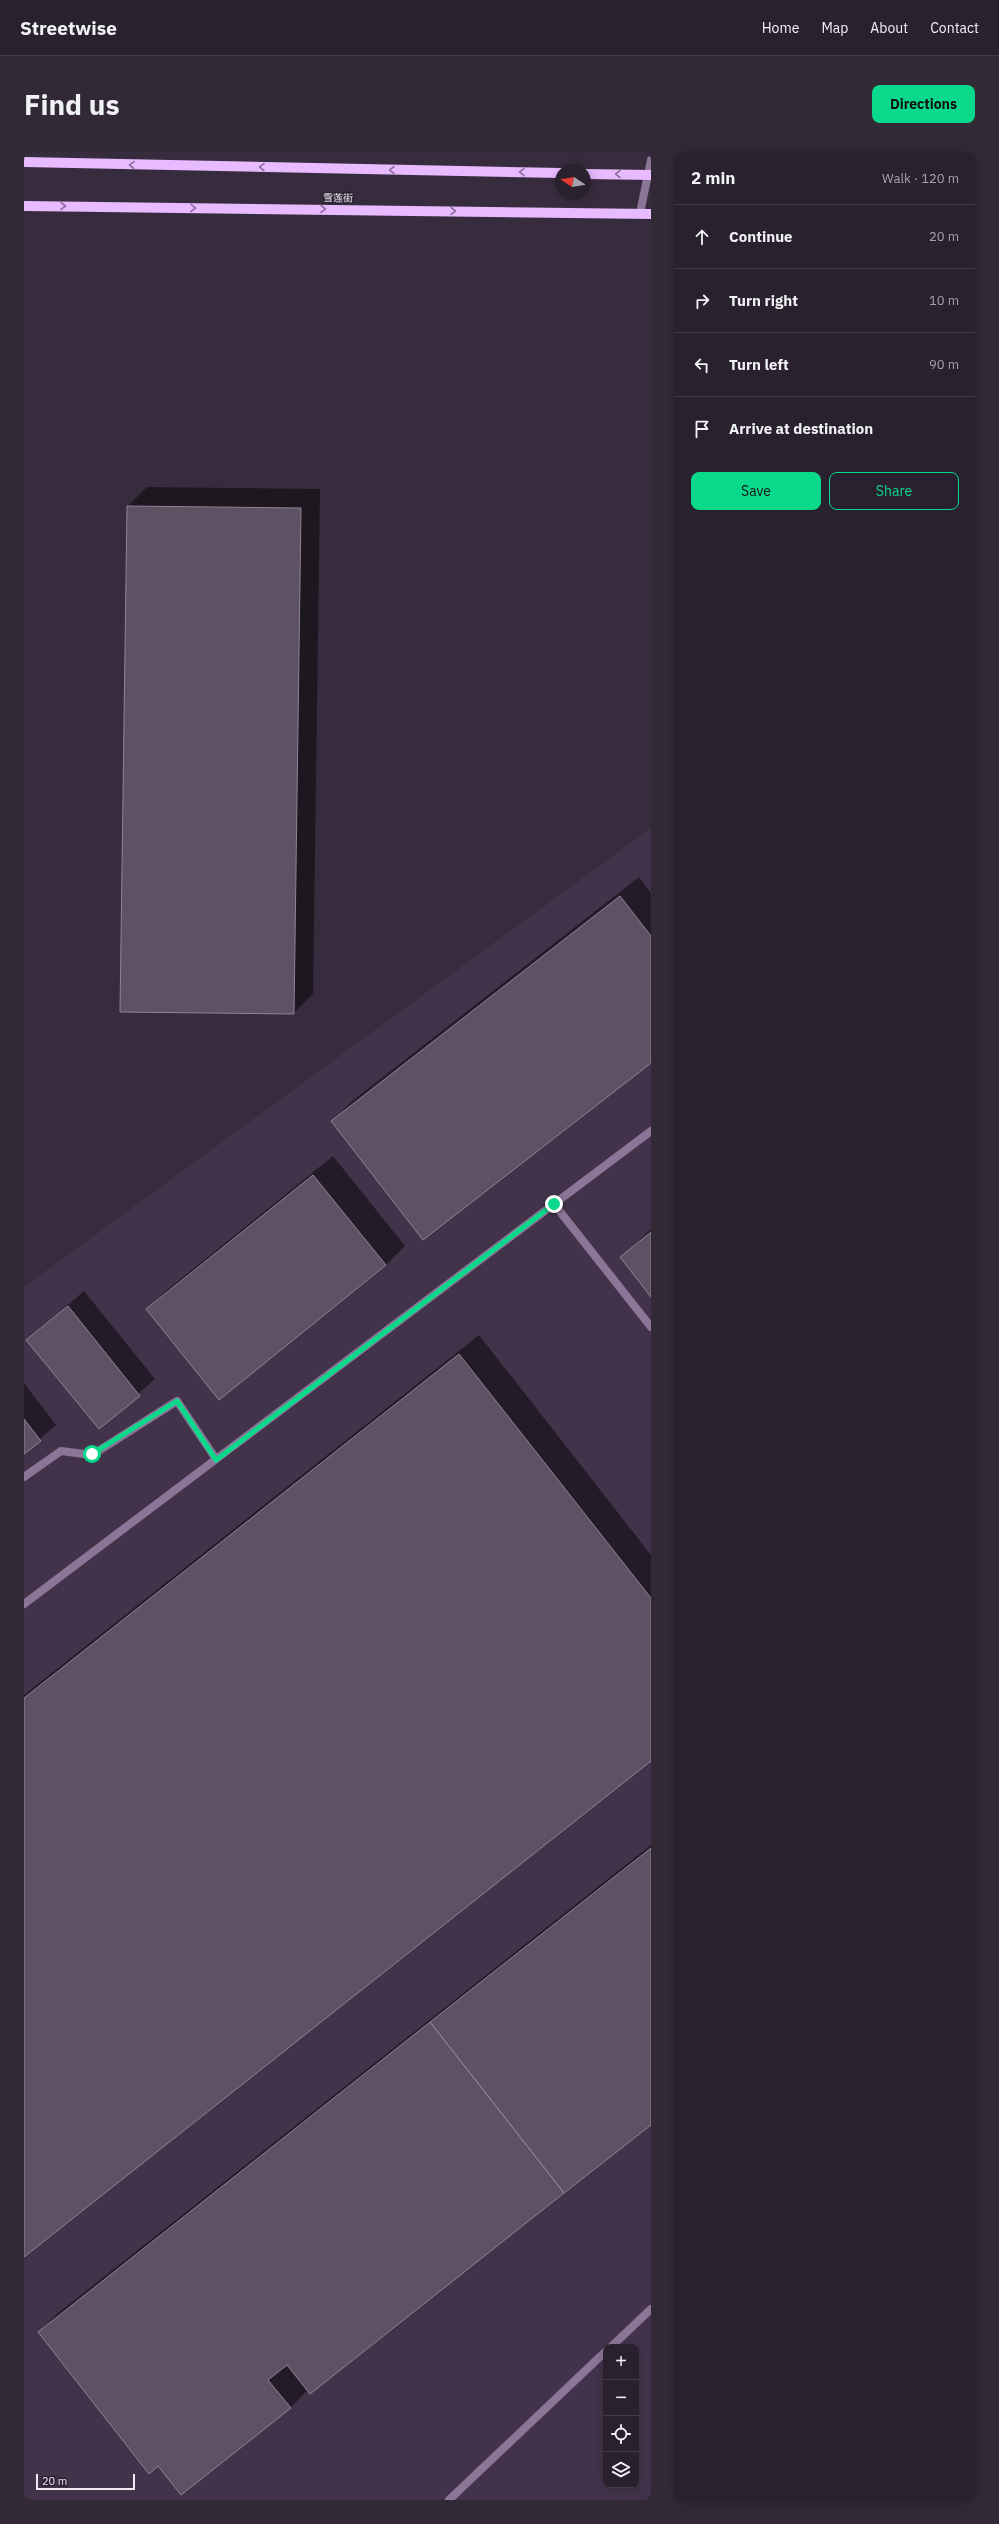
<!DOCTYPE html>
<html lang="en">
<head>
<meta charset="utf-8">
<style>
  body { margin:0; font-family:"IBM Plex Sans","Noto Sans SC",sans-serif; background:#312936; color:#f1f3f6 }
  .controls { position:absolute; right:12px; bottom:12px; display:grid; overflow:hidden; border-radius:8px; box-shadow:0 2px 10px #0003 }
  .controls button { width:36px; height:36px; display:grid; place-items:center; padding:0; border:0; border-bottom:1px solid #453e4a; background:#29212e; color:#f1f3f6; font:20px sans-serif }
  .compass { position:absolute; left:531px; top:12px; width:36px; height:36px; border-radius:50%; background:#29212e; box-shadow:0 2px 10px #0003; rotate:282deg }
  .scale { position:absolute; left:12px; bottom:10px; width:99px; box-sizing:border-box; padding-left:4px; border:2px solid #f0e9f4; border-top:0; font-size:11px; line-height:14px; white-space:nowrap; color:#f0e9f4; -webkit-text-stroke:3px #2d2233; paint-order:stroke }
  .stop { position:absolute; width:12px; height:12px; margin:-9px; border:3px solid #09d98b; border-radius:50%; background:#fff }
  .stop.end { background:#09d98b; border-color:#fff; box-shadow:0 1px 4px #0008 }
  .list { margin:0; padding:0; list-style:none }
  h2 { display:flex; justify-content:space-between; align-items:center; height:52px; margin:0; padding:0 16px; font-size:17px }
  h2 small { font-size:13px; font-weight:400; color:#a5a3aa }
  .list li { display:grid; grid-template-columns:26px 1fr auto; gap:12px; align-items:center; box-sizing:border-box; height:64px; padding:0 16px; border-top:1px solid #453e4a }
  .list b { display:block; font-size:15px; white-space:nowrap }
  .list em { font-size:13px; font-style:normal; color:#a5a3aa }
  .actions { display:flex; gap:8px; padding:12px 16px }
  .actions a { flex:1; padding:9px 0; border:1px solid #09d98b; border-radius:8px; text-align:center; font-size:14px; color:#09d98b }
  .actions .main { background:#09d98b; color:#111 }
  .icon { flex:none; width:22px; height:22px; fill:none; stroke:currentColor; stroke-width:2; stroke-linecap:round; stroke-linejoin:round }
  .map { position:relative; flex:none; width:627px; height:2348px; overflow:hidden; border-radius:8px }
  header { display:flex; align-items:center; gap:24px; box-sizing:border-box; height:56px; padding:0 20px; background:#29212e; border-bottom:1px solid #453e4a }
  header strong { font-size:19px }
  nav { display:flex; gap:22px; margin-inline-start:auto; font-size:14px }
  .intro { display:flex; align-items:center; justify-content:space-between; box-sizing:border-box; height:96px; padding:0 24px }
  h1 { margin:0; font-size:28px }
  .button { padding:10px 18px; border-radius:8px; background:#09d98b; color:#111; font-size:14px; font-weight:700 }
  main { display:flex; gap:24px; padding:0 24px }
  aside { flex:1; background:#29212e; border-radius:8px; box-shadow:0 2px 10px #0003 }
  .map>svg:first-child { display:block }
  .built { fill:#42334a; fill-rule:evenodd }
  .shadow { fill:#0007 }
  .building { fill:#5d5163; stroke:#908397 }
  .lines { fill:none; stroke-linecap:round; stroke-linejoin:round }
  .lane { stroke:#8c7698; stroke-width:8 }
  .street { stroke:#8c7698; stroke-width:8 }
  .primary { stroke:#e8baff; stroke-width:10 }
  .oneway { stroke:#8a6e99 }
  .route { stroke:#09d98b; stroke-width:5 }
  .labels { text-anchor:middle; dominant-baseline:central; stroke-width:3.5; stroke-linejoin:round; paint-order:stroke }
  .street-label { font-size:10px; fill:#f0e9f4; stroke:#2d2233 }
</style>
</head>
<body>
<header>
<strong>Streetwise</strong>
<nav><a>Home</a><a>Map</a><a>About</a><a>Contact</a></nav>
</header>
<div class="intro"><h1>Find us</h1><a class="button">Directions</a></div>
<main>
<div class="map">
<svg width="627" height="2348" viewBox="0 0 627 2348">
  <rect width="100%" height="100%" fill="#372c3d"/>
  <path class="built" d="M627 676V2348H0V1135ZM582 2195H612V2333H582Z"/>
  <path class="shadow" d="M123 335 296 337 289 842 270 861 104 354Z
    M615 725 627 741V909L308 969 327 950Z
    M309 1004 381 1094 362 1113 123 1157 142 1139Z
    M627 1077V1143L597 1105Z
    M60 1139 131 1227 75 1276 4 1188Z
    M455 1183 627 1403V1608L0 2104V1543Z
    M0 1231 32 1273 0 1301Z
    M627 1693V1971L284 2238 266 2256 134 2313 15 2180 34 2161Z"/>
  <path class="building" d="M103 354 277 356 270 862 96 860Z
    M596 744 627 784V911L399 1088 307 969Z
    M289 1023 362 1113 195 1248 122 1157Z
    M627 1080V1145L596 1105Z
    M44 1154 116 1244 75 1277 2 1188Z
    M435 1202 627 1446V1609L0 2105V1546Z
    M0 1267 17 1289 0 1302Z
    M627 1696V1973L540 2041 406 1870Z
    M406 1870 540 2041 286 2242 263 2213 244 2228 267 2256 157 2343 134 2314 125 2322 14 2180Z"/>
  <g class="lines">
    <path class="lane" d="M530 1052 627 979
      M0 1325 37 1299 68 1303 153 1249 192 1307
      M0 1452 530 1052 627 1175
      M587 2195 627 2157
      M425 2348 582 2199"/>
    <path class="street" d="M616 61 627 8"/>
    <path class="primary" d="M0 10 537 21
      M561 22 627 23
      M0 54 627 62"/>
  </g>
  <defs><path id="oneway-chevron" d="M-2-3.5L2.5 0L-2 3.5" fill="none" stroke-width="1.6" stroke-linecap="round" stroke-linejoin="round"/></defs>
  <g class="oneway">
    <use href="#oneway-chevron" transform="translate(108 13) rotate(-179)"/>
    <use href="#oneway-chevron" transform="translate(238 15) rotate(-179)"/>
    <use href="#oneway-chevron" transform="translate(368 18) rotate(-179)"/>
    <use href="#oneway-chevron" transform="translate(498 20) rotate(-179)"/>
    <use href="#oneway-chevron" transform="translate(594 22) rotate(-179)"/>
    <use href="#oneway-chevron" transform="translate(39 54) rotate(1)"/>
    <use href="#oneway-chevron" transform="translate(169 56) rotate(1)"/>
    <use href="#oneway-chevron" transform="translate(299 57) rotate(1)"/>
    <use href="#oneway-chevron" transform="translate(429 59) rotate(1)"/>
  </g>
  <g class="lines">
    <path class="route" d="M68 1302 153 1249 192 1308 530 1052"/>
  </g>
  <g class="labels">
    <g class="street-label">
      <text transform="translate(314 46) rotate(1)">雪莲街</text>
    </g>
  </g>
</svg>
<div class="controls">
<button>+</button>
<button>−</button>
<button><svg class="icon" aria-label="locate" viewBox="0 0 24 24"><circle cx="12" cy="12" r="6"/><path d="M12 2v4M12 18v4M2 12h4M18 12h4"/></svg></button>
<button><svg class="icon" aria-label="layers" viewBox="0 0 24 24"><path d="M12 4l9 5-9 5-9-5zM3 14l9 5 9-5"/></svg></button>
</div>
<svg class="compass" viewBox="-18 -18 36 36"><path d="M0-13l5 13h-10z" fill="#e53935"/><path d="M0 13l5-13h-10z" fill="#a5a3aa"/></svg>
<div class="scale">20 m</div>
<div class="stop" style="left:68px;top:1302px"></div>
<div class="stop end" style="left:530px;top:1052px"></div>
</div>
<aside>
<h2>2 min<small>Walk · 120 m</small></h2>
<ul class="list">
<li><svg class="icon" aria-label="ahead" viewBox="0 0 24 24"><path d="M12 20V5M6 11l6-6 6 6"/></svg><div><b>Continue</b></div><em>20 m</em></li>
<li><svg class="icon" aria-label="right" viewBox="0 0 24 24"><path d="M7 20v-9h11M14 6l5 5-5 5"/></svg><div><b>Turn right</b></div><em>10 m</em></li>
<li><svg class="icon" aria-label="left" viewBox="0 0 24 24"><path d="M17 20v-9H6M10 6l-5 5 5 5"/></svg><div><b>Turn left</b></div><em>90 m</em></li>
<li><svg class="icon" aria-label="arrive" viewBox="0 0 24 24"><path d="M6 21V4h12l-3 4 3 4H6"/></svg><div><b>Arrive at destination</b></div></li>
</ul>
<div class="actions"><a class="main">Save</a><a>Share</a></div>
</aside>
</main>
</body>
</html>
